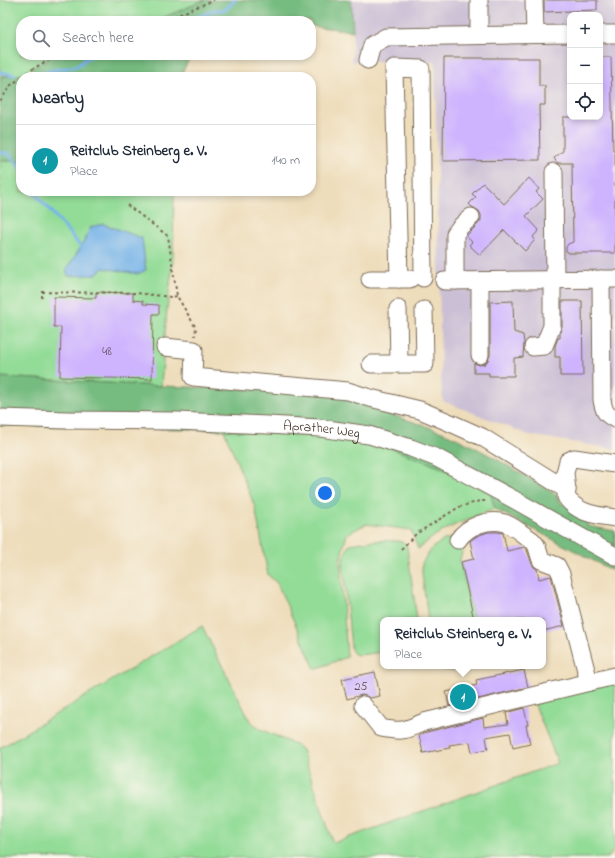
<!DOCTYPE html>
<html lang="en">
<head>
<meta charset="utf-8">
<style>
  body { margin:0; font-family:"Indie Flower",sans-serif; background:#f6f6f7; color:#1f2937 }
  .controls { position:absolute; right:12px; top:12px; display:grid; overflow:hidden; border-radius:8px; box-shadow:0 2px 6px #0003 }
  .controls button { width:36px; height:36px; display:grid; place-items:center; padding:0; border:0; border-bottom:1px solid #e0e1e3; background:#fff; color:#1f2937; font:20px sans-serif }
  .you { position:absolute; left:325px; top:493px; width:14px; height:14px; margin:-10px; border:3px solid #fff; border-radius:50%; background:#1a73e8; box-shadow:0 0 0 6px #1a73e833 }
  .badge { display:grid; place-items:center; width:26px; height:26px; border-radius:50%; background:#1f6fb2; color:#fff; font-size:13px; font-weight:700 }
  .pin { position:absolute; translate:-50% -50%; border:2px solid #fff; box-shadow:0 1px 4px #0006 }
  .popup { position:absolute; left:380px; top:617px; width:166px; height:52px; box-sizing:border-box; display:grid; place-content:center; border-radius:8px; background:#fff; filter:drop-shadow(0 1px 3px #0005); font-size:13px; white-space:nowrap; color:#747a83 }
  .popup b { font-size:15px; color:#1f2937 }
  .popup::after { content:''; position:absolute; left:50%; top:100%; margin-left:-8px; border:8px solid transparent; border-top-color:#fff }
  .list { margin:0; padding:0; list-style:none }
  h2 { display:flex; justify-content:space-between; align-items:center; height:52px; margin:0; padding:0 16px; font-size:17px }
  h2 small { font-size:13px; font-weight:400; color:#747a83 }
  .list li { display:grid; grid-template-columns:26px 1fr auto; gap:12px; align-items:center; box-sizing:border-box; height:72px; padding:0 16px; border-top:1px solid #e0e1e3 }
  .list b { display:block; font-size:15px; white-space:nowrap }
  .list p { margin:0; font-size:13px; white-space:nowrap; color:#747a83 }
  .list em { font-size:13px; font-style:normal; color:#747a83 }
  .icon { flex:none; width:22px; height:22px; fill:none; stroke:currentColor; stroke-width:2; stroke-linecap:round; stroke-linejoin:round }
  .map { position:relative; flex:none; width:615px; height:858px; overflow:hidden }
  .search { position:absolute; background:#fff; box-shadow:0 2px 6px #0003; left:16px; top:16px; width:300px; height:44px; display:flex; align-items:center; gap:10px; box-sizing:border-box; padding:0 14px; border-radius:16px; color:#747a83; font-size:15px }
  .panel { position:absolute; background:#fff; box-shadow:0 2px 6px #0003; left:16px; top:72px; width:300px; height:124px; border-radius:16px }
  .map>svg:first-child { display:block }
  .industrial { fill:#cbbfd5; fill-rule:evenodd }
  .green { fill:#93dc97; stroke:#67835a }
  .forest { fill:#76bc80; stroke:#58734f }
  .water { fill:#76b3e8; stroke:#586e83 }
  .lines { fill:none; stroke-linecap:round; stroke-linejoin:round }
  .stream { stroke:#76b3e8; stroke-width:3.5 }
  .building { fill:#ceb4fe }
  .minor-casing { stroke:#7a6955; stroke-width:19 }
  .path { stroke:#7a6955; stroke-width:2; stroke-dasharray:3 3; stroke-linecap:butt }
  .minor { stroke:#fff; stroke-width:17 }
  .labels { text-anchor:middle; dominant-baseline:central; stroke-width:3; stroke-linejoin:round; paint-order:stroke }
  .number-label { font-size:12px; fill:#604c56 }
  .street-label { font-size:14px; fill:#3b2a1e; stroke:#fbf7ec }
</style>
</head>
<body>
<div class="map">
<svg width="615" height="858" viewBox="0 0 615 858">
  <rect width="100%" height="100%" fill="#fbf7ec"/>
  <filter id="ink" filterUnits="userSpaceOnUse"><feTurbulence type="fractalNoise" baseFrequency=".025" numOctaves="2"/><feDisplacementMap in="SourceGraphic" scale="8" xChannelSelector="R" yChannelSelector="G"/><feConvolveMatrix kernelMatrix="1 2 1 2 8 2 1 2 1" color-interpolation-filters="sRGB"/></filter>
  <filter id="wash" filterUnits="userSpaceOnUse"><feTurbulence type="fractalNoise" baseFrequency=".012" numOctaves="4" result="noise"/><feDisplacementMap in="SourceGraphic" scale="16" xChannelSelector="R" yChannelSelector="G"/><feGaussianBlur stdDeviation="0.9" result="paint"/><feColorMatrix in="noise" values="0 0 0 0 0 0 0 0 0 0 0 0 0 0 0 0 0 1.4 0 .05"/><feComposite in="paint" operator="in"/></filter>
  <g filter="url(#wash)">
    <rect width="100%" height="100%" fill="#edb"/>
    <path class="industrial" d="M351 0H615V449L529 435 443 401 441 377 435 62 358 61 352 62 353 31ZM570 15H600V117H570Z"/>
    <path class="green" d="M0 0H205L155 21H21V55H55L21 75 0 76Z
      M0 161H21V191H174L173 261 167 309 161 386 0 377Z
      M224 430 344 438 380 444 442 468 491 493 495 509C474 516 455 524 436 535 430 539 424 544 418 549L411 530 366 524 347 534 340 560 347 657 315 669 277 583 268 575 255 507Z
      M453 538 462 544 463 548 460 560 474 620H428L422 573V563L432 548 444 540Z
      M371 541C379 541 400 539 405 544 406 545 407 546 407 547L417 620H383V652L358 655C353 654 352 652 351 648L343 563V557L350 544Z
      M202 626 250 721 260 729 294 744 302 750 333 843 558 763 533 700 615 680V849L608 858H0V748Z
      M437 666H475C464 670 447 674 437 666Z"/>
    <path class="forest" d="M205 0H351L353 31 311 26V21H155Z
      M55 55H191L180 77H21V161H0V77L21 75Z
      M0 377 161 386 302 391 359 398 387 409 386 413C410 421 435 428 458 439 492 455 525 476 557 495V498L560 502 588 519 587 526 615 531V572L495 509 490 493 442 468 380 444 344 438 224 430 0 425Z"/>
    <path class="water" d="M103 224 142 238 146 270 138 274 103 268 95 275 68 276 66 270 81 247 91 227Z"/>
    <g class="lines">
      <path class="stream" d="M176 21 181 19H192L206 14 214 10H225L235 0
        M0 72 15 75
        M38 77C45 68 68 70 78 65 83 62 87 58 92 55
        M0 153H8L21 168
        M32 191 51 211 81 247"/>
    </g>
    <g id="blocks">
      <path class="building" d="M544 0H597V10L544 12Z
        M600 57H611L613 150H615V253H569L566 251V247L568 244 573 242 572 163H557L554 158 563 151V117H600Z
        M444 58H539V86H545V105H539L540 160 443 161Z
        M529 178 539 189 536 192 543 199 526 216 539 230 533 237 535 240 525 251 504 230 480 255 469 245 472 242 466 236 478 224 481 220V215L479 211 474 208 472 207 469 204 476 197 472 194 483 183 504 204Z
        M96 292 133 293V300L143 301V304L159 305V314H153L152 379 60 377 61 327H54V297L96 298Z
        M513 301 514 332 523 335 524 343 523 357 514 358V376H489V373H474V363L480 365 485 364 488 360 490 355V302Z
        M562 301H582L583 376H560V357H555V346L558 338H560V332L562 326Z
        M488 532H498L503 533 507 551 525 547 527 550 532 564 534 567 537 569 539 579 551 576 564 626 543 631V620H474L461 562 474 559 470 541 477 536Z
        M524 670 528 687 449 706 446 692 477 685 476 680Z
        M375 672 380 696 370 698 366 696 362 695 347 699 342 679Z
        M524 708 528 725H526L530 744 513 748 510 733 486 737 488 749 472 752 470 742 449 745 450 748 423 753 419 735 427 732 483 718 484 727 508 724 506 713Z"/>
    </g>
  </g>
  <g filter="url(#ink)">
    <use href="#blocks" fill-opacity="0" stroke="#7a6955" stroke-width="1"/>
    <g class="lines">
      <defs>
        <g id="minor">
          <path d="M534 0 535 34"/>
          <path d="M600 34H615"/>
          <path d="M479 35V0"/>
          <path d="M368 60 372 45 386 37 570 34"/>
          <path d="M554 172 555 280"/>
          <path d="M370 279H410"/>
          <path d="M399 279 394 68 421 69 423 278"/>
          <path d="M601 279 602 400C604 411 605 414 615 419"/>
          <path d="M444 281 615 279"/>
          <path d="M455 281V234L460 227 471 217"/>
          <path d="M480 281V355"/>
          <path d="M398 309 399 364"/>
          <path d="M165 347 194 350 193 377 348 391 370 398 420 410 453 424 482 437 567 490"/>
          <path d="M533 347 544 346 552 326V280"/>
          <path d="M371 364H425L424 310"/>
          <path id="s1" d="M0 418 67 420 177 421 268 425 320 428 369 435 411 448 437 458 513 499 615 556"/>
          <path d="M615 464 574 458 568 461 565 473 567 490 566 497C578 514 596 515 615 518"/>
          <path d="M458 540C467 526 489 518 505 523 512 526 518 530 524 535 528 537 533 540 536 545 538 549 539 555 541 560L557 566 561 574 589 682"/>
          <path d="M363 705 381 728C402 732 404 731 424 722L615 676"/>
        </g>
      </defs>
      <use href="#minor" class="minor-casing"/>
      <path class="path" d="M163 21 214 0
        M22 77 34 68 58 55
        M0 101 11 85 21 78
        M127 205 168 236 177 296 196 328 195 336
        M42 298V292C73 293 104 292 135 293 147 294 160 296 172 297L177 296
        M401 549 416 534 459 507 480 501H486"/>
      <use href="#minor" class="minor"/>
    </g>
  </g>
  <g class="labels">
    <g class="number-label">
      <text x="107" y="352">48</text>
      <text x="361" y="687">25</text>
    </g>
    <g class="street-label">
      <text stroke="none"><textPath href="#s1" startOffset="322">Aprather Weg</textPath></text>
    </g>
  </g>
</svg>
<div class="controls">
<button>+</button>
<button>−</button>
<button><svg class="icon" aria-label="locate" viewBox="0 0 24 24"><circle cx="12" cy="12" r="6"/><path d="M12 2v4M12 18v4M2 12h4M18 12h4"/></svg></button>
</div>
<div class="you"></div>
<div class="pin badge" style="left:463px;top:697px;background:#0f9aa8">1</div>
<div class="popup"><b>Reitclub Steinberg e. V.</b>Place</div>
<div class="search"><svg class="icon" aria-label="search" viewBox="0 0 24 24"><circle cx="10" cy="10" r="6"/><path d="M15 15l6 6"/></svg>Search here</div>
<section class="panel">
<h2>Nearby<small></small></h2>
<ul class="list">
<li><span class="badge" style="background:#0f9aa8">1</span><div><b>Reitclub Steinberg e. V.</b><p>Place</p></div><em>140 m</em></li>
</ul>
</section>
</div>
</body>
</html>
